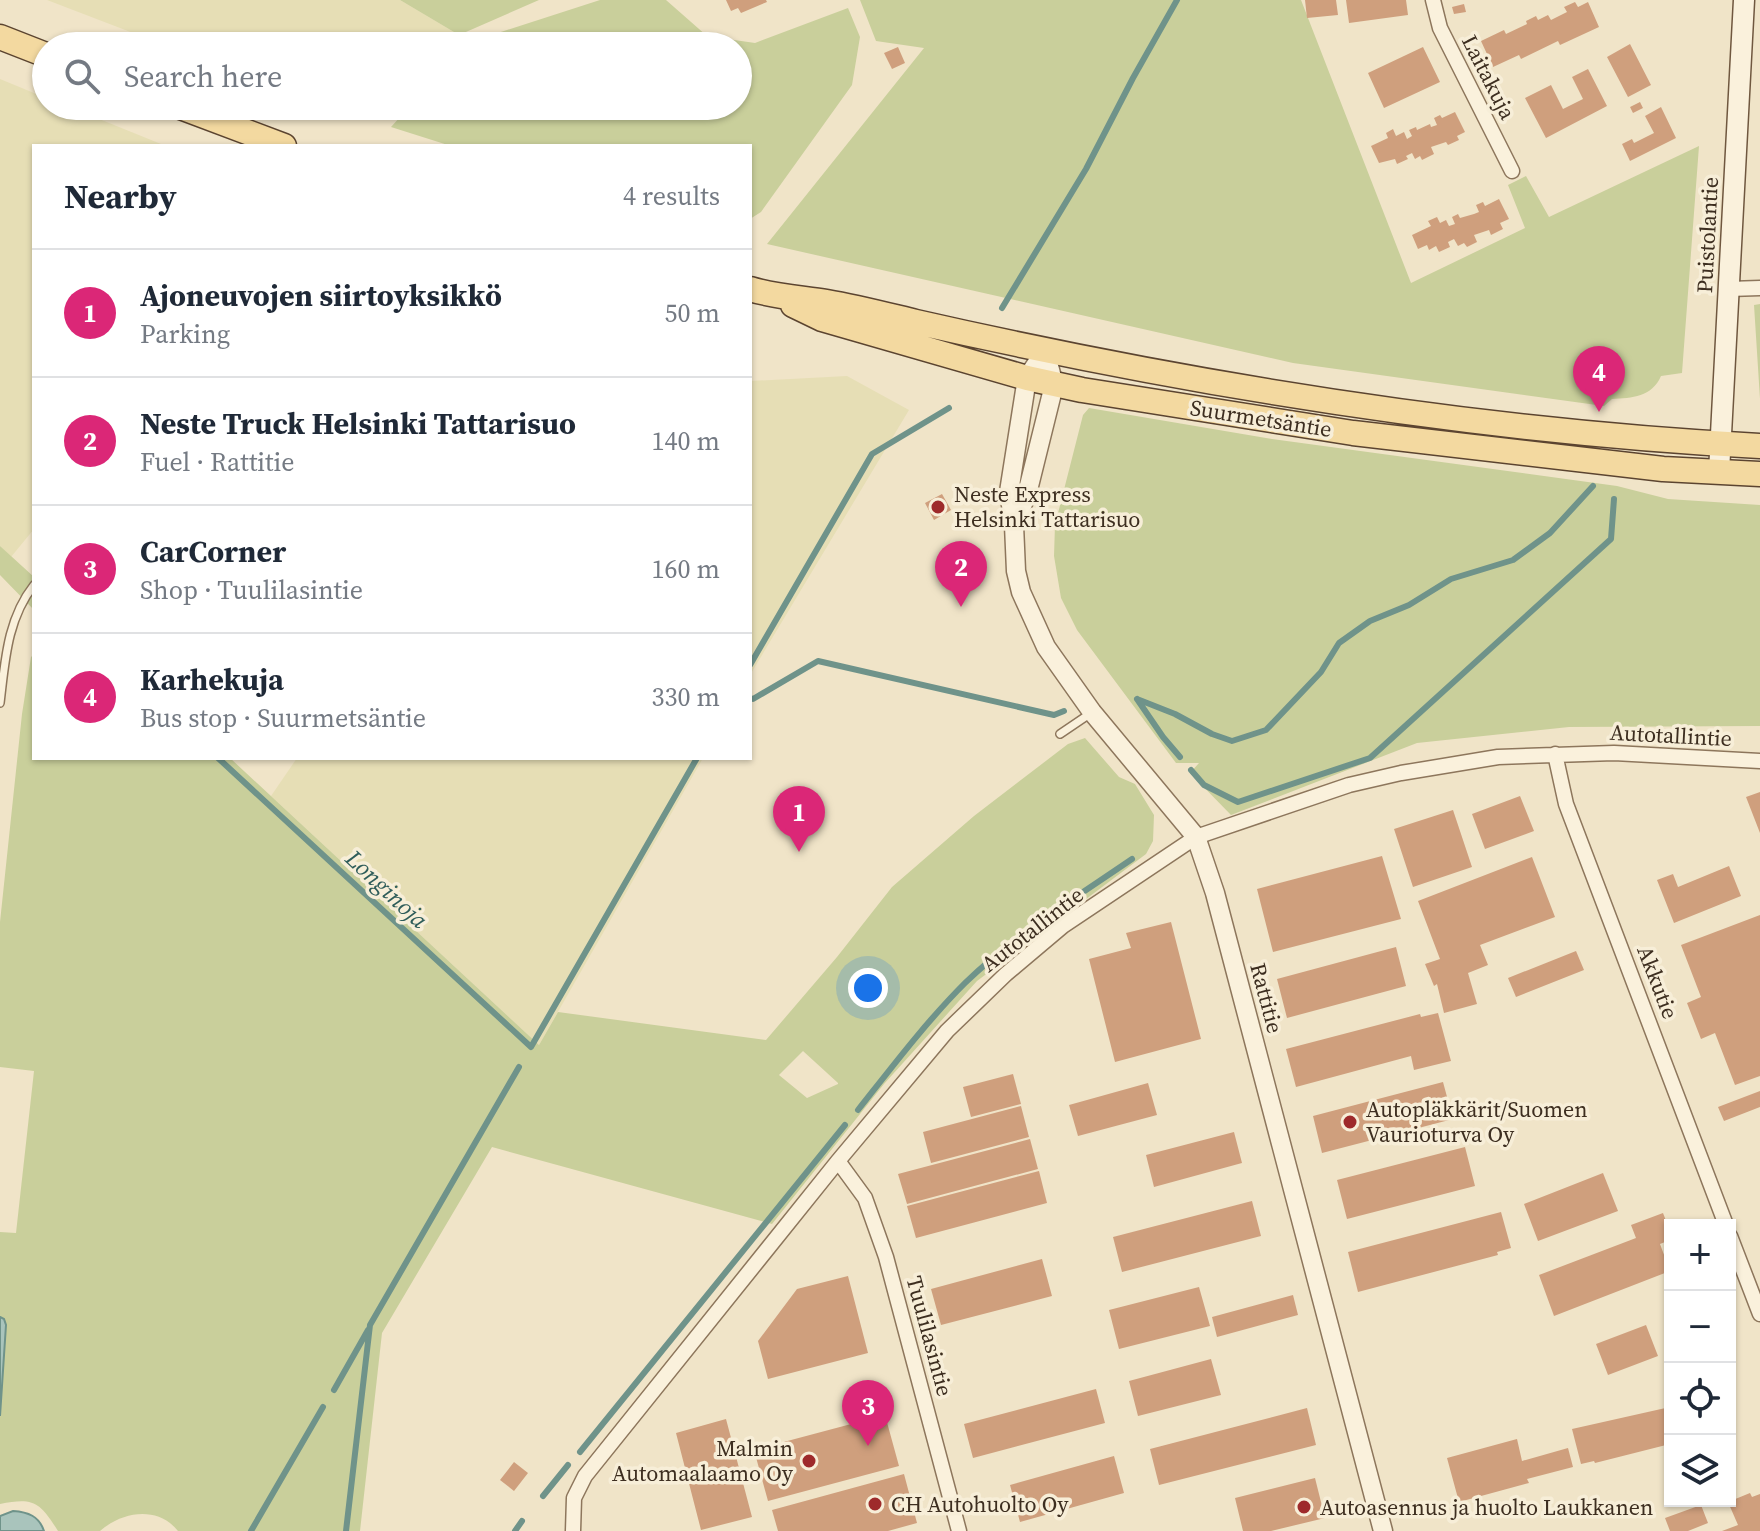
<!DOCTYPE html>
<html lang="en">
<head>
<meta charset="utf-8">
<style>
  body { margin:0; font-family:"Source Serif 4",serif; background:#f6f6f7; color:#1f2937 }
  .controls { position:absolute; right:24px; bottom:24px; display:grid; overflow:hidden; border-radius:0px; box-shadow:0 2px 6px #0004 }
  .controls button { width:72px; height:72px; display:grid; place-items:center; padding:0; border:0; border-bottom:2px solid #e0e1e3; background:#fff; color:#1f2937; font:40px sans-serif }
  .you { position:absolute; left:868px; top:988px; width:28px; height:28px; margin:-20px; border:6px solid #fff; border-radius:50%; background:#1a73e8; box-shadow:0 0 0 12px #1a73e833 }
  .badge { display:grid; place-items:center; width:52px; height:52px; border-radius:50%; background:#db2777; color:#fff; font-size:26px; font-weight:700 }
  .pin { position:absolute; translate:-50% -66px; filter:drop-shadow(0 2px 4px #0008) }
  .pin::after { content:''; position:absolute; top:42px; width:28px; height:24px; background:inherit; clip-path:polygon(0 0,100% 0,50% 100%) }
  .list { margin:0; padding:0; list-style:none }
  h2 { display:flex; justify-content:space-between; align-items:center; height:104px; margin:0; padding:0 32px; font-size:34px }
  h2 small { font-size:26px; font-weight:400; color:#747a83 }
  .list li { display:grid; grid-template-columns:52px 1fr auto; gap:24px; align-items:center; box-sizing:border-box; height:128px; padding:0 32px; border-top:2px solid #e0e1e3 }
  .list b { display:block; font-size:30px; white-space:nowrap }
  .list p { margin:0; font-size:26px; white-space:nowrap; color:#747a83 }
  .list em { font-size:26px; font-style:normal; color:#747a83 }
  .icon { flex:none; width:44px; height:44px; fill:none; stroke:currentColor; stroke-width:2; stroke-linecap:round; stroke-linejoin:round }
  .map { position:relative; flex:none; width:1760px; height:1531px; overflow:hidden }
  .search { position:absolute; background:#fff; box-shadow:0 2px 6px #0004; left:32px; top:32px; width:720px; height:88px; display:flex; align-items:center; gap:20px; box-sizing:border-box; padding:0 28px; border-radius:44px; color:#747a83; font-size:30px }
  .panel { position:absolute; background:#fff; box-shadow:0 2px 6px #0004; left:32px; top:144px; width:720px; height:616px; border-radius:0px }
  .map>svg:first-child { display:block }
  .farmland { fill:#e6deb5 }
  .green { fill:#c9cf9b; fill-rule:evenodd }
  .water { fill:#a9c4bc; stroke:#6f938a; stroke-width:2 }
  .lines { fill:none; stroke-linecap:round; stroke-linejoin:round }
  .stream { stroke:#6f938a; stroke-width:6 }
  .building { fill:#cf9f7d }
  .service-casing { stroke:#8d765c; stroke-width:10 }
  .minor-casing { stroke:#8d765c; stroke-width:17 }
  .tertiary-casing { stroke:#8d765c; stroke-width:21 }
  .secondary-casing { stroke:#6f573f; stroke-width:23 }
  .primary-casing { stroke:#5b4430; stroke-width:27 }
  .service { stroke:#faf1dc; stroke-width:7 }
  .minor { stroke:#faf1dc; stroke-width:14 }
  .tertiary { stroke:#faf1dc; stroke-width:18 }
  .secondary { stroke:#faf1dc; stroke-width:20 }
  .primary { stroke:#f3d9a0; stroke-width:24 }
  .poi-dot { fill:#9e2a2b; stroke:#f7eed8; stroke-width:3 }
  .labels { text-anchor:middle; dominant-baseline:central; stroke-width:7; stroke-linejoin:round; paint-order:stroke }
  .street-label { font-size:22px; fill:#3d2e20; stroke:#f7eed8 }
  .poi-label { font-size:22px; fill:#3d2e20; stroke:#f7eed8; text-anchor:start }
  .water-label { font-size:24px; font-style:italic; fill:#2f5d5a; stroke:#f7eed8 }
</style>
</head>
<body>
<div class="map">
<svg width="1760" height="1531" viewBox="0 0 1760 1531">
  <rect width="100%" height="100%" fill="#f0e4c8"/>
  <path class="farmland" d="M47 0H400L459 35 448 46H167Z
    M0 79 46 98V106H67L166 146H34V529L11 557 0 546Z
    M847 376 909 410 750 675V381Z
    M297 758H703L539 1045 271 796Z"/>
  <path class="green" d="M400 0H539L459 35Z
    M600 0H666L707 36 755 43 848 8 860 37 852 85 761 212 750 219V146H451L391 127 410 106H738V46H466L470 42Z
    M860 0H1301L1411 283 1525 228 1508 185 1526 176 1549 217 1699 146 1682 373 1661 376C1652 397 1632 398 1612 399L1604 406 1293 363 767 244 924 48 876 41Z
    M1760 304V399L1754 305Z
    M1089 408 1272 439 1617 486 1668 499 1760 505V726L1569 727 1417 743 1231 815 1190 773 1199 763H1176L1077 630 1061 598 1054 556 1055 525 1083 415Z
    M0 546 34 577V610L0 575Z
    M34 654V758H230L539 1045 558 1012 766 1040 837 957 892 887 974 816 1068 744 1085 738 1119 777 1135 784 1154 815 1153 841 1146 854 977 981 884 1084 772 1224 492 1147 382 1333 360 1531H178C158 1506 123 1511 100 1531H58C40 1503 35 1497 0 1504V1232L16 1233 34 1071 0 1067V922L22 714 31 657ZM803 1051 838 1083V1084L807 1098 779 1075Z"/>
  <path class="water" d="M0 1317 4 1319 6 1325 0 1416Z
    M13 1511C28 1512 39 1516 44 1531H0V1516Z"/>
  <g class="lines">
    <path class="stream" d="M1002 308 1086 169 1133 78 1177 0
      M750 665 872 454 949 408
      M750 698 753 699 818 661 1054 715 1064 711
      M1137 699 1175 714 1212 734 1232 741 1266 730 1321 672 1339 643 1370 621 1409 605 1451 579 1513 560 1550 533 1593 486
      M1137 699 1163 737 1180 757
      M218 758 531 1047 697 758
      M1191 770 1204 785 1238 802 1370 758 1611 539 1614 499
      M858 1110C892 1067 926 1022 965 983 1015 935 1075 898 1132 859
      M334 1390 368 1330
      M580 1452 845 1125
      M543 1496 568 1465
      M251 1531 323 1407
      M346 1531 370 1325 519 1067
      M515 1531 522 1521"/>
  </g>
  <path class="building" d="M726 0H766L767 2 741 13 738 8 731 11Z
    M1305 0H1336L1338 15 1307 18Z
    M1346 0H1406L1408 15 1349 23Z
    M1575 2 1578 7 1588 2 1599 27 1560 45 1558 41 1521 59 1519 55 1493 67 1481 41 1504 30 1506 34 1527 24 1526 21 1536 16 1538 20 1548 15 1551 20 1567 12 1564 7Z
    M1464 4 1466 12 1454 14 1452 7Z
    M1630 44 1651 85 1628 97 1607 57Z
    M898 47 905 63 892 69 884 53Z
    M1423 47 1440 82 1384 108 1368 73Z
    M1588 69 1607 106 1546 138 1525 98 1551 85 1563 109 1583 99 1572 77Z
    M1640 102 1643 108 1633 113 1630 107Z
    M1661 107 1676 138 1630 161 1622 144 1632 139 1634 143 1654 133 1645 116Z
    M1455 112 1465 132 1457 136 1459 140 1448 145 1446 142 1431 147 1434 154 1422 160 1420 156 1415 159 1412 153 1406 156 1408 159 1397 164 1395 159 1379 163 1371 146 1388 138 1386 133 1393 129 1396 136 1404 132 1407 139 1412 136 1409 130 1416 127 1417 130 1430 124 1431 127 1437 125 1434 118 1440 115 1442 118Z
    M1499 199 1509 219 1500 223 1503 229 1491 235 1489 230 1474 235 1477 242 1467 247 1464 243 1458 246 1454 239 1448 242 1450 247 1439 252 1436 246 1429 250 1427 245 1418 249 1412 235 1431 226 1428 221 1437 217 1440 223 1446 220 1449 226 1455 224 1452 217 1458 214 1460 218 1474 214 1479 212 1476 205 1483 202 1485 206Z
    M942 494 951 510 934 520 925 503Z
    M1760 792V833L1746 797Z
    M1520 796 1534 831 1485 849 1472 814Z
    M1453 810 1472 867 1413 887 1394 829Z
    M1382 856 1401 919 1273 952 1257 889Z
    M1532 857 1555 917 1480 945 1488 965 1468 973 1477 1004 1444 1013 1437 984 1434 986 1425 964 1440 959 1418 901Z
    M1729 866 1741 896 1674 923 1657 880 1673 874 1678 887Z
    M1760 915V1076L1735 1085 1715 1033 1701 1039 1687 1003 1701 997 1681 945Z
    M1171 922 1201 1039 1115 1062 1089 959 1131 948 1126 933Z
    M1396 947 1406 986 1287 1018 1277 979Z
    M1576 951 1584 970 1516 997 1508 978Z
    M1438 1013 1451 1061 1414 1070 1411 1056 1296 1087 1286 1049 1420 1014 1421 1017Z
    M1013 1074 1021 1104 971 1117 963 1087Z
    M1443 1082 1453 1119 1322 1153 1313 1116Z
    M1148 1083 1157 1115 1078 1136 1069 1105Z
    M1760 1091V1107L1724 1121 1718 1107Z
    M1021 1106 1029 1137 931 1163 923 1132Z
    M1234 1132 1242 1163 1154 1187 1146 1155Z
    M1030 1139 1038 1169 907 1204 898 1174Z
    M1465 1147 1475 1186 1347 1219 1337 1180Z
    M1039 1171 1047 1203 916 1238 907 1206Z
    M1603 1173 1618 1211 1538 1241 1524 1204Z
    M1252 1201 1261 1236 1122 1272 1113 1237Z
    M1501 1212 1511 1248 1497 1252 1498 1255 1358 1292 1348 1252Z
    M1663 1213 1670 1231V1240L1660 1244 1670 1271 1554 1316 1539 1275 1636 1238 1631 1225Z
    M1042 1259 1052 1296 941 1325 931 1289Z
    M848 1276 868 1353 768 1379 758 1341 797 1289Z
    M1199 1287 1210 1326 1119 1349 1109 1310Z
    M1293 1295 1298 1315 1217 1337 1212 1317Z
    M1646 1325 1658 1356 1608 1375 1596 1344Z
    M1211 1359 1221 1395 1138 1416 1129 1381Z
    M1096 1389 1105 1423 973 1458 964 1424Z
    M1670 1407V1444L1595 1463 1594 1461 1581 1464 1572 1429Z
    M1307 1408 1316 1445 1159 1485 1150 1449Z
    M885 1415 899 1466 768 1501 754 1450Z
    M726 1419 752 1517 701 1530 676 1433Z
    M1517 1439 1522 1461 1568 1448 1573 1467 1527 1479 1529 1483 1459 1502 1447 1458Z
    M1114 1456 1124 1493 1020 1522 1010 1485Z
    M514 1462 528 1473 514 1491 500 1480Z
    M904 1474 917 1523 888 1531H778L772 1510Z
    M1315 1478 1325 1518 1271 1531H1243L1235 1498Z
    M1750 1493 1752 1497 1760 1494V1531H1722L1738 1525 1728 1502Z
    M1701 1505 1708 1523 1688 1531H1670L1665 1518Z"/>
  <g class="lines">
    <defs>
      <path id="service" d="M0 703C5 662 7 619 34 585
        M1060 734 1091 713"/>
      <path id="minor" d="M1433 0 1440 28 1512 171
        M1729 289 1760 288
        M1555 754 1566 804 1726 1225
        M838 1161 865 1198 886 1257 959 1531
        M1730 1236 1760 1314
        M573 1531 574 1498 585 1476 838 1161 947 1031 1006 974 1063 926 1196 837 1349 785 1401 773 1498 757 1614 753 1760 761"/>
      <path id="tertiary" d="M1045 351 1027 378 1009 492 1014 525 1016 571 1021 592 1046 647 1092 712 1196 837 1215 893 1383 1531
        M1014 525 1027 494 1054 385 1045 351"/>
      <path id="secondary" d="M1719 472 1744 0"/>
      <path id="primary" d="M0 37 46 55
        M178 106 284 146
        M750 289C776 297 801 298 827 302 857 307 887 315 916 322 1193 385 1476 431 1760 446
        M793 305 822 319 1027 378 1082 390 1353 433 1663 469 1760 474"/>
    </defs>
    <use href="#service" class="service-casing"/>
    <use href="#minor" class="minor-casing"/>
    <use href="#tertiary" class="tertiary-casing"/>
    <use href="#secondary" class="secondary-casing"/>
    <use href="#primary" class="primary-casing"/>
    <use href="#service" class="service"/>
    <use href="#minor" class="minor"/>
    <use href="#tertiary" class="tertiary"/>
    <use href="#secondary" class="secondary"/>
    <use href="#primary" class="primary"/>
  </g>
  <g class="poi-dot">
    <circle cx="938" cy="507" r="8"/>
    <circle cx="1350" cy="1122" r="8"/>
    <circle cx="809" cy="1461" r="8"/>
    <circle cx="875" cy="1504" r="8"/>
    <circle cx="1304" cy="1507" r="8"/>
  </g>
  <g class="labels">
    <g class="street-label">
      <text transform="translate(1489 77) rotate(63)">Laitakuja</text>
      <text transform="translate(1707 235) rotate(-87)">Puistolantie</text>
      <text transform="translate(1261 418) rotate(9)">Suurmetsäntie</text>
      <text transform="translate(1671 735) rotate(3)">Autotallintie</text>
      <text transform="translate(1032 929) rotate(-38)">Autotallintie</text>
      <text transform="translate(1658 982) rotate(69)">Akkutie</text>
      <text transform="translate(1267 998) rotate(75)">Rattitie</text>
      <text transform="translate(930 1336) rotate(75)">Tuulilasintie</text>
    </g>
    <g class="poi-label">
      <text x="954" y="494">Neste Express<tspan x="954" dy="25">Helsinki Tattarisuo</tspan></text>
      <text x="1366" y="1109">Autopläkkärit/Suomen<tspan x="1366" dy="25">Vaurioturva Oy</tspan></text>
      <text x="793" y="1448" text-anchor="end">Malmin<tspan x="793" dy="25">Automaalaamo Oy</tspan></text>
      <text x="891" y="1504">CH Autohuolto Oy</text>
      <text x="1320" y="1507">Autoasennus ja huolto Laukkanen</text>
    </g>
    <g class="water-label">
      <text transform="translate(387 889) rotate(43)">Longinoja</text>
    </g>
  </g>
</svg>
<div class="controls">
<button>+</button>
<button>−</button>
<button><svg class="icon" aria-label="locate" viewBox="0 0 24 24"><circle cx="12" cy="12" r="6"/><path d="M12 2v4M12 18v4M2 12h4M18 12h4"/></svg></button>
<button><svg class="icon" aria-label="layers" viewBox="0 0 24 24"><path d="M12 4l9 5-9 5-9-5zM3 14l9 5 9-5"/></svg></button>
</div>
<div class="you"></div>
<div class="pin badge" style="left:799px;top:852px">1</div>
<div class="pin badge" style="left:961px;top:607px">2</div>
<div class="pin badge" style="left:868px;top:1446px">3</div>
<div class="pin badge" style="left:1599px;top:412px">4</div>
<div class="search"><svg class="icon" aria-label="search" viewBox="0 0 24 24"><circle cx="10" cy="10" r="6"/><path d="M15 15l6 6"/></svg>Search here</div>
<section class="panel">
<h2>Nearby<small>4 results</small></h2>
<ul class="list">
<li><span class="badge">1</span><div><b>Ajoneuvojen siirtoyksikkö</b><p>Parking</p></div><em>50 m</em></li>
<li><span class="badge">2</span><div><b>Neste Truck Helsinki Tattarisuo</b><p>Fuel · Rattitie</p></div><em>140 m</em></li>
<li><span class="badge">3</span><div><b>CarCorner</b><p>Shop · Tuulilasintie</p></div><em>160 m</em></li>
<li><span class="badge">4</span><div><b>Karhekuja</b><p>Bus stop · Suurmetsäntie</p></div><em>330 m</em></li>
</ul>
</section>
</div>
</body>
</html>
